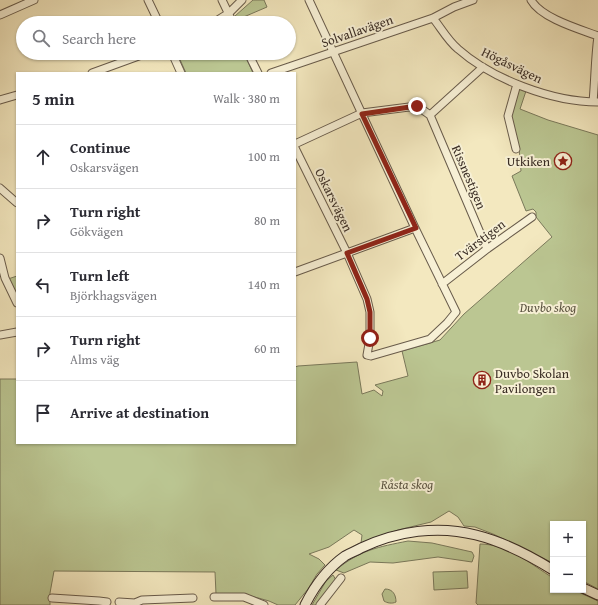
<!DOCTYPE html>
<html lang="en">
<head>
<meta charset="utf-8">
<style>
  body { margin:0; font-family:"Gentium Book Plus",serif; background:#f7f7f7; color:#2b2b33 }
  .controls { position:absolute; right:12px; bottom:12px; display:grid; overflow:hidden; border-radius:0px; box-shadow:0 1px 3px #0004 }
  .controls button { width:36px; height:36px; display:grid; place-items:center; padding:0; border:0; border-bottom:1px solid #e1e1e2; background:#fff; color:#2b2b33; font:20px sans-serif }
  .stop { position:absolute; width:12px; height:12px; margin:-9px; border:3px solid #8f2418; border-radius:50%; background:#fff }
  .stop.end { background:#8f2418; border-color:#fff; box-shadow:0 1px 4px #0008 }
  .list { margin:0; padding:0; list-style:none }
  h2 { display:flex; justify-content:space-between; align-items:center; height:52px; margin:0; padding:0 16px; font-size:17px }
  h2 small { font-size:13px; font-weight:400; color:#7c7c81 }
  .list li { display:grid; grid-template-columns:26px 1fr auto; gap:12px; align-items:center; box-sizing:border-box; height:64px; padding:0 16px; border-top:1px solid #e1e1e2 }
  .list b { display:block; font-size:15px; white-space:nowrap }
  .list p { margin:0; font-size:13px; white-space:nowrap; color:#7c7c81 }
  .list em { font-size:13px; font-style:normal; color:#7c7c81 }
  .icon { flex:none; width:22px; height:22px; fill:none; stroke:currentColor; stroke-width:2; stroke-linecap:round; stroke-linejoin:round }
  .map { position:relative; flex:none; width:598px; height:605px; overflow:hidden }
  .search { position:absolute; background:#fff; box-shadow:0 1px 3px #0004; left:16px; top:16px; width:280px; height:44px; display:flex; align-items:center; gap:10px; box-sizing:border-box; padding:0 14px; border-radius:22px; color:#7c7c81; font-size:15px }
  .panel { position:absolute; background:#fff; box-shadow:0 1px 3px #0004; left:16px; top:72px; width:280px; height:372px; border-radius:0px }
  .map>svg:first-child { display:block }
  .green { fill:#bbc692; stroke:#7a795b }
  .lines { fill:none; stroke-linecap:round; stroke-linejoin:round }
  .street-casing { stroke:#685b4b; stroke-width:9 }
  .secondary-casing { stroke:#392c24; stroke-width:11 }
  .street { stroke:#f7f0d5; stroke-width:7 }
  .secondary { stroke:#f7f0d5; stroke-width:9 }
  .route { stroke:#8f2418; stroke-width:5 }
  .labels { text-anchor:middle; dominant-baseline:central; stroke-width:4; stroke-linejoin:round; paint-order:stroke }
  .street-label { font-size:13px; fill:#392c24; stroke:#f7f0d5 }
  .poi-label { font-size:13px; fill:#392c24; stroke:#f7f0d5; text-anchor:end }
  .park-label { font-size:13px; font-style:italic; fill:#5a5240; stroke:#f7f0d5 }
</style>
</head>
<body>
<div class="map">
<svg width="598" height="605" viewBox="0 0 598 605">
  <rect width="100%" height="100%" fill="#f3e8bf"/>
  <filter id="stains"><feTurbulence type="fractalNoise" baseFrequency=".005" numOctaves="4"/><feColorMatrix values="0 0 0 0 .2 0 0 0 0 .09 0 0 0 0 .02 0 0 0 .5 -.17"/></filter>
  <radialGradient id="worn" r=".72"><stop offset=".6" stop-color="#630" stop-opacity="0"/><stop offset="1" stop-color="#630" stop-opacity=".3"/></radialGradient>
  <path class="green" d="M253 0H264L267 7 239 19H236L235 16Z
    M177 53H244L253 73H186Z
    M519 87 526 91 520 109 548 120 598 135V589L583 581V524H553V563L493 534 475 527 464 526 458 517 449 511 431 522 398 530 361 543 362 535 354 530 329 547 309 554 319 559 325 565 317 574 308 589 295 605H278L269 601 244 594H216L215 572 54 571 50 593V605H0V379H17V443H295V367L298 366 357 362 362 394 374 390 382 396 383 391 375 385 408 376 402 351 440 340 464 314 552 237 536 217V212L533 209 526 211 512 176 521 171 519 148 511 115Z
    M17 276V296L8 279Z
    M408 541 432 543 472 552 474 556 472 562 438 557 393 563 370 562 344 573 336 570C360 550 378 547 408 541Z
    M480 544C507 544 531 564 553 578V590H574L598 601V605H478L476 603Z
    M467 571 468 588 434 590 433 572Z
    M333 575 336 580 319 605H312L326 581Z
    M385 589C393 589 396 595 396 602 392 604 387 603 384 601L382 594Z"/>
  <g class="lines">
    <defs>
      <path id="street" d="M148 0 159 23
        M222 0 233 23
        M531 0C541 18 579 29 598 36 595 58 595 80 593 102
        M0 15 34 0
        M433 18C441 28 448 41 458 49 492 79 552 102 598 102
        M213 23 229 13 242 0
        M172 53 181 73
        M248 53 258 73
        M92 73 147 53
        M271 73 433 18 454 7 473 0
        M0 100 17 95
        M430 115 487 249
        M295 144 362 113 417 106 430 115 483 67
        M295 148 347 253 367 299 370 312V338L367 355 371 356 430 339 447 323 456 312 415 228 309 0
        M516 149 508 116 517 84
        M0 188 17 203
        M0 258 5 278 17 303
        M295 272 415 228
        M442 284 487 249 532 217
        M0 335 17 332
        M214 597H244L264 605
        M52 598 99 601 107 602
        M119 602 135 603 142 600 193 598
        M320 605 341 578"/>
      <path id="secondary" d="M583 588 598 595
        M305 605C314 587 328 568 345 556 350 553 356 551 361 548 397 531 438 525 476 535 504 542 529 555 553 570"/>
    </defs>
    <use href="#street" class="street-casing"/>
    <use href="#secondary" class="secondary-casing"/>
    <use href="#street" class="street"/>
    <use href="#secondary" class="secondary"/>
  </g>
  <g class="lines">
    <path class="route" d="M370 338V312L367 299 347 253 416 228 362 114 417 106"/>
  </g>
  <defs>
    <symbol id="sight-ring" viewBox="-11 -11 22 22"><circle r="9.5" fill="#f7f0d5" stroke="#8f2418" stroke-width="1.5"/><path d="M0-6L1.8-2.2L6-1.7L2.9 1.2L3.7 5.4L0 3.3L-3.7 5.4L-2.9 1.2L-6-1.7L-1.8-2.2Z" fill="#8f2418"/></symbol>
    <symbol id="building-ring" viewBox="-11 -11 22 22"><circle r="9.5" fill="#f7f0d5" stroke="#8f2418" stroke-width="1.5"/><path d="M-4-6H4V6H1V3H-1V6H-4ZM-2.5-4.3h1.7v1.8h-1.7ZM.8-4.3h1.7v1.8H.8ZM-2.5-1h1.7V.8h-1.7ZM.8-1h1.7V.8H.8Z" fill="#8f2418"/></symbol>
  </defs>
  <g fill-rule="evenodd">
    <use href="#sight-ring" x="553" y="151" width="20" height="20"/>
    <use href="#building-ring" x="472" y="370" width="20" height="20"/>
  </g>
  <g class="labels">
    <g class="street-label">
      <text transform="translate(357 31) rotate(-19)">Solvallavägen</text>
      <text transform="translate(512 65) rotate(26)">Högåsvägen</text>
      <text transform="translate(469 177) rotate(67)">Rissnestigen</text>
      <text transform="translate(334 200) rotate(64)">Oskarsvägen</text>
      <text transform="translate(480 240) rotate(-37)">Tvärstigen</text>
    </g>
    <g class="poi-label">
      <text x="550" y="161">Utkiken</text>
      <text x="495" y="373" text-anchor="start">Duvbo Skolan<tspan x="495" dy="15">Pavilongen</tspan></text>
    </g>
    <g class="park-label">
      <text x="548" y="307">Duvbo skog</text>
      <text x="407" y="484">Råsta skog</text>
    </g>
  </g>
  <rect width="100%" height="100%" filter="url(#stains)"/>
  <rect width="100%" height="100%" fill="url(#worn)"/>
</svg>
<div class="controls">
<button>+</button>
<button>−</button>
</div>
<div class="stop" style="left:370px;top:338px"></div>
<div class="stop end" style="left:417px;top:106px"></div>
<div class="search"><svg class="icon" aria-label="search" viewBox="0 0 24 24"><circle cx="10" cy="10" r="6"/><path d="M15 15l6 6"/></svg>Search here</div>
<section class="panel">
<h2>5 min<small>Walk · 380 m</small></h2>
<ul class="list">
<li><svg class="icon" aria-label="ahead" viewBox="0 0 24 24"><path d="M12 20V5M6 11l6-6 6 6"/></svg><div><b>Continue</b><p>Oskarsvägen</p></div><em>100 m</em></li>
<li><svg class="icon" aria-label="right" viewBox="0 0 24 24"><path d="M7 20v-9h11M14 6l5 5-5 5"/></svg><div><b>Turn right</b><p>Gökvägen</p></div><em>80 m</em></li>
<li><svg class="icon" aria-label="left" viewBox="0 0 24 24"><path d="M17 20v-9H6M10 6l-5 5 5 5"/></svg><div><b>Turn left</b><p>Björkhagsvägen</p></div><em>140 m</em></li>
<li><svg class="icon" aria-label="right" viewBox="0 0 24 24"><path d="M7 20v-9h11M14 6l5 5-5 5"/></svg><div><b>Turn right</b><p>Alms väg</p></div><em>60 m</em></li>
<li><svg class="icon" aria-label="arrive" viewBox="0 0 24 24"><path d="M6 21V4h12l-3 4 3 4H6"/></svg><div><b>Arrive at destination</b></div></li>
</ul>
</section>
</div>
</body>
</html>
